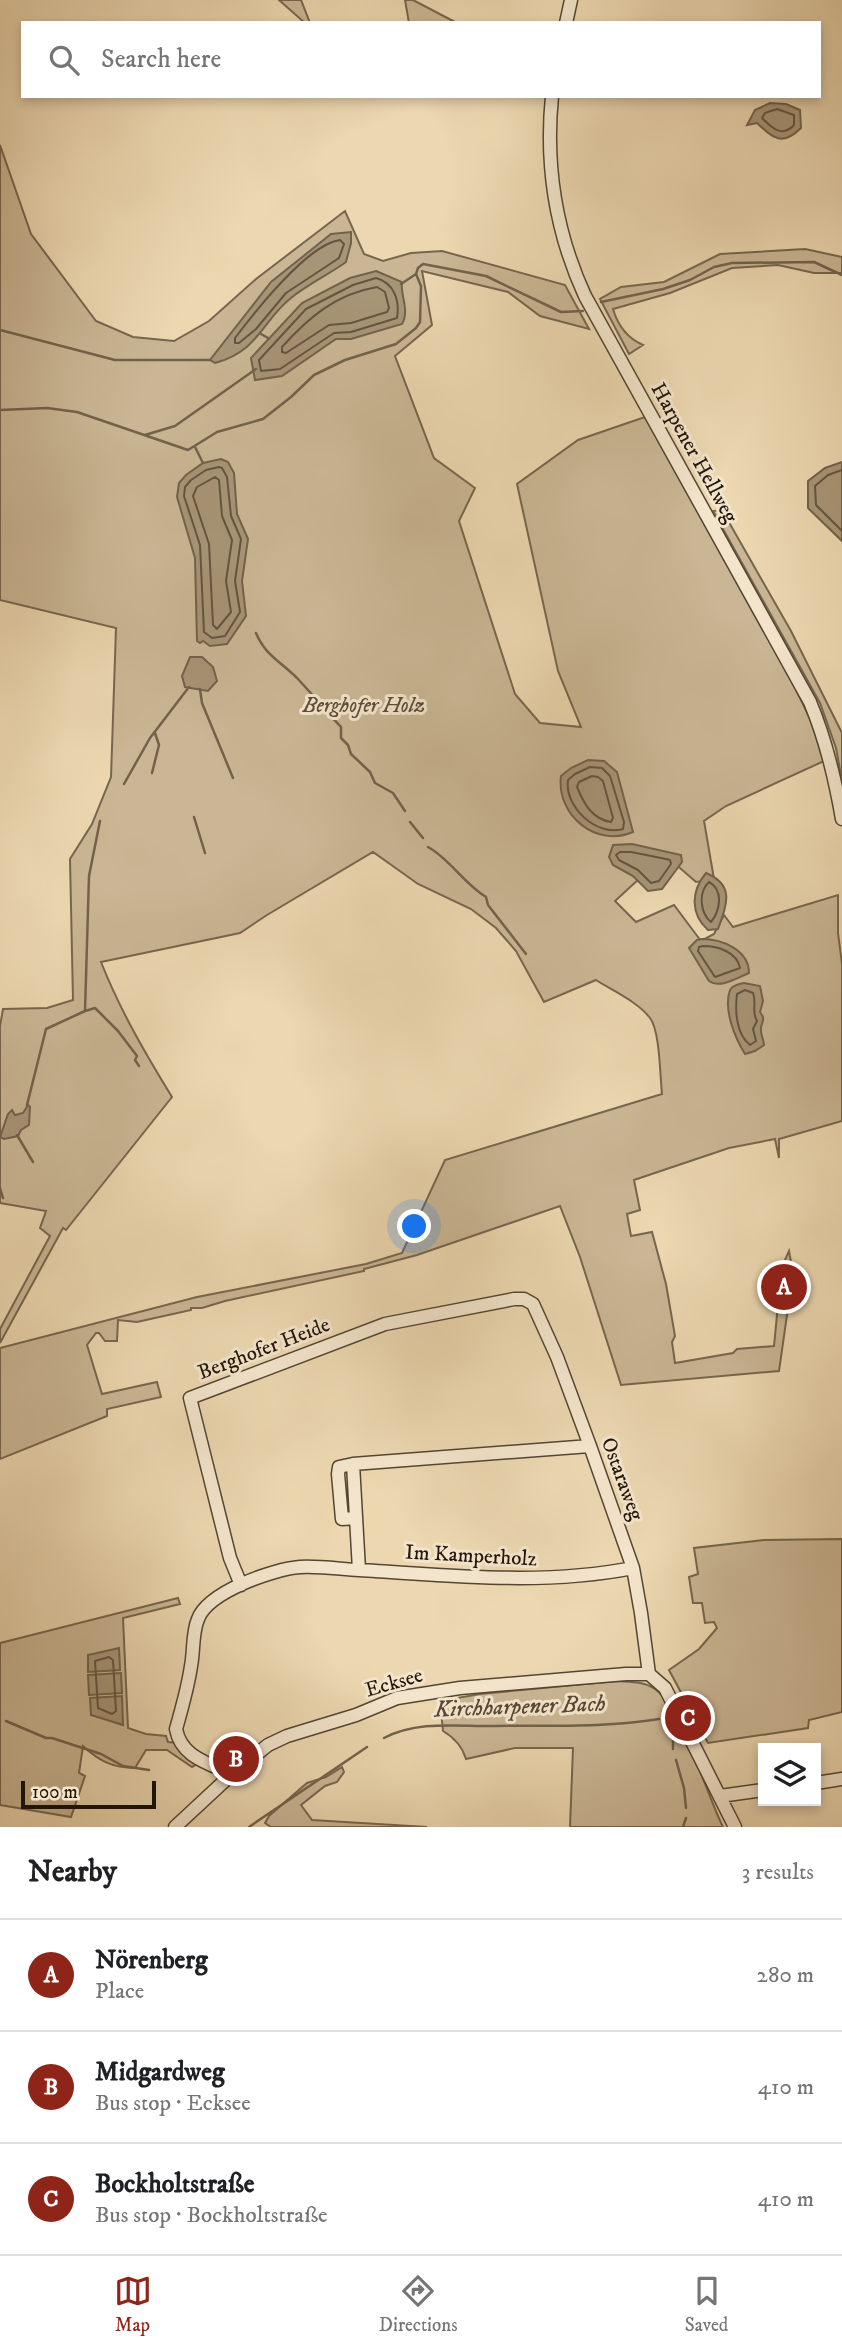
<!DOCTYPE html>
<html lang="en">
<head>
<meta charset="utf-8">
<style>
  body { margin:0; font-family:"IM FELL DW Pica",serif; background:#f2f2f2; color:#202124 }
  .controls { position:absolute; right:21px; bottom:21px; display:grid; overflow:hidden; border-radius:0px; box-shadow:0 4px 10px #0003 }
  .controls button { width:63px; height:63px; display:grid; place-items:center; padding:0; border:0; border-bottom:2px solid #e0e0e0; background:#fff; color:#202124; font:35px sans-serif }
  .scale { position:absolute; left:21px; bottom:18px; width:135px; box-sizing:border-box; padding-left:7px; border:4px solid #221509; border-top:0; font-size:19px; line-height:24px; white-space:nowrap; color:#221509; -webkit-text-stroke:5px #f3e5cc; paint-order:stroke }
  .you { position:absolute; left:415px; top:1227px; width:24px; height:24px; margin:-18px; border:5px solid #fff; border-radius:50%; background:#1a73e8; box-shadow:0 0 0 10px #1a73e833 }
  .badge { display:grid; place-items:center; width:46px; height:46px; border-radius:50%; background:#8f2418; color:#fff; font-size:23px; font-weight:700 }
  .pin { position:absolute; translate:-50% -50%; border:4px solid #fff; box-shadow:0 2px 7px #0006 }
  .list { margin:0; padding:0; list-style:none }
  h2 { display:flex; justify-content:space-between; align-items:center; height:91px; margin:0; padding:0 28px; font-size:30px }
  h2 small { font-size:23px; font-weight:400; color:#757577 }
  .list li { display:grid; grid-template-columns:46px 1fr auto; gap:21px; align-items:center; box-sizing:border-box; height:112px; padding:0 28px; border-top:2px solid #e0e0e0 }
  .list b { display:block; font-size:26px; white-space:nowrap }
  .list p { margin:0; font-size:23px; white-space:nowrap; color:#757577 }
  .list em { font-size:23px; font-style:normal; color:#757577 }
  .icon { flex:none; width:38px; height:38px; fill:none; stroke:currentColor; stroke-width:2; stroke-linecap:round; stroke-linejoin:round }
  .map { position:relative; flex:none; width:842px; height:1827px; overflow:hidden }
  .search { position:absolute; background:#fff; box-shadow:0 4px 10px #0003; left:21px; right:21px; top:21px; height:77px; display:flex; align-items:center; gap:18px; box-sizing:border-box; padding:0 24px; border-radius:0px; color:#757577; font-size:26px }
  .sheet { height:427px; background:#fff }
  nav { display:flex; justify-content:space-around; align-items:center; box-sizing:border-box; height:98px; border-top:2px solid #e0e0e0; background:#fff; font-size:19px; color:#757577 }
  nav a { display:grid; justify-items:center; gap:4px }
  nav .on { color:#8f2418 }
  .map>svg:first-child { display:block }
  .green { fill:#cab694; stroke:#76664e; stroke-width:2 }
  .water { fill:#a79577; stroke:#72624b; stroke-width:2 }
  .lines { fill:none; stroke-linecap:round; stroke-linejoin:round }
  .shore { stroke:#645540; stroke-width:2 }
  .stream { stroke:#72624b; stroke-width:2.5 }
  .minor-casing { stroke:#544633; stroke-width:15 }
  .minor { stroke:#f3e5cc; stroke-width:12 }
  .labels { text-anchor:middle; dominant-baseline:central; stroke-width:6; stroke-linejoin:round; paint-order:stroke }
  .street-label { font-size:21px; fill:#221509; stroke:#f3e5cc }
  .park-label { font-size:21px; font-style:italic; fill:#5d4d3a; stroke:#f3e5cc }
  .water-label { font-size:23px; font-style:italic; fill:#574835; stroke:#f3e5cc }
</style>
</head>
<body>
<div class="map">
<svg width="842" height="1827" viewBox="0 0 842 1827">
  <rect width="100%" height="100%" fill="#ecd7b0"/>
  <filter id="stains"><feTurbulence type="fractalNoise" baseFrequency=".00286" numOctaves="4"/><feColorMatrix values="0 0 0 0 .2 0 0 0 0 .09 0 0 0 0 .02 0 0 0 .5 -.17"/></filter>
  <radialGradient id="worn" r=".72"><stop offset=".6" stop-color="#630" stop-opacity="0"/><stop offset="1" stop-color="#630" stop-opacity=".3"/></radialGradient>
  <path class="green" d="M279 0H301L310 23H305Z
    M405 0H413L457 23H409Z
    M0 145 31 234 96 321 133 337 174 341 209 321 256 279 345 211 364 254 383 261 411 253 442 251 565 285 589 329 540 316 508 292 422 271 432 325 395 356 434 458 475 488 459 521 515 694 540 723 581 727 558 671 517 484 578 440 645 417 792 681 811 721 824 761 726 806 704 821 714 879 696 882 665 855 615 901 636 922 674 905 701 941 714 934 724 915 733 927 838 895V933L842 964V1121L779 1139V1158L775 1139 729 1148 634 1180 640 1210 627 1214 631 1236 652 1232 666 1284 675 1336 672 1342 675 1363 733 1353 737 1349 774 1346 779 1294V1273L789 1251 793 1273 779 1371 621 1385 580 1257 560 1206 417 1255 364 1269V1271L225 1301 202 1308H191V1310L137 1322 118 1320 117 1341H105L99 1333H96L87 1345 102 1394 157 1382 161 1397 107 1409V1416L0 1459V1348L197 1297 366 1264 402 1253 445 1160 662 1094C660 1076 660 1031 650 1018 638 1002 613 991 596 980L544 1002 516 951 496 928 471 909 418 884 373 852 267 915 240 933 101 962C120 1010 145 1053 172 1097L66 1230 63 1228 0 1343V1329L50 1236 40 1228 46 1211 0 1203V1026L3 1009 47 1008 73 1000 70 859 92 824 111 777 116 628 0 600Z
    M805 249 842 257V273H814L778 265 732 268 670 293 613 309C618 326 627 338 643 345L629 354 600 299 621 287 664 282 720 254Z
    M722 510 791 631 842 733V781L836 748 820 703 713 511Z
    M842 1539V1712L809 1720 808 1728 708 1743 669 1670 699 1649 717 1628 714 1622 705 1623 702 1603H693L689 1577 698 1574 694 1548 764 1540Z
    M178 1598 180 1604 123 1618 128 1728 146 1734 166 1736 168 1742 179 1743 200 1762 192 1767 167 1750H146L135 1768C113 1768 99 1761 83 1746L79 1773 85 1776 71 1817 0 1805V1643Z
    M617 1681C629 1682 644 1681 655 1689 681 1708 707 1795 723 1827H570L573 1748H515L466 1759C462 1746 455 1738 443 1731L440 1701 480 1694Z
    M342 1767 344 1772 337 1782 325 1786 301 1805 312 1820 427 1827H271L265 1823 269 1816 307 1783 326 1777Z"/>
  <path class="water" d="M770 103 786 104 800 110 801 128C782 147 773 138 757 123L747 125 755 110Z
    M351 232V243L346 262C328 275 308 284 291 298 261 322 259 351 215 363L210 360 271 282 331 234Z
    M376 271 402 282C400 295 410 311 402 324L351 339H336L282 376 255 380 251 358 302 303 350 278Z
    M221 459 228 462 234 473 237 514 248 539 242 581 246 616 227 644 210 646 203 641 200 643 197 641 195 558 177 497 179 483 186 475 203 463Z
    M842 462V541L808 508V481L825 468Z
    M190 657H202L213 667 217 681 208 691 185 687 182 676Z
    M588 760 604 761 617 772 633 832C596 848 556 815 561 776L571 768Z
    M632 844 681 855 682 862 662 889 648 891 633 876 613 865 609 857 613 845Z
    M706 873C735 885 727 904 718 929L708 930C690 914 691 891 706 873Z
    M702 939C722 939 749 950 749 973 737 978 720 989 709 981L689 948 697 940Z
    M744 983 760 986 763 1001 760 1012C767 1021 760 1022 761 1031 761 1035 764 1041 764 1045L755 1051 745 1054C735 1038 723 1009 730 990 732 985 739 984 744 983Z
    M28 1105 30 1107 29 1125 21 1130 18 1136 4 1139 0 1137 8 1114 12 1110 15 1115 23 1113Z
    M119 1648 120 1670 88 1672V1655Z
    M121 1673 122 1693 89 1695 88 1675Z
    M122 1696 123 1725 91 1715 90 1698Z"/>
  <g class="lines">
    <path class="shore" d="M777 109 794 115V125C782 138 772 128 762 118L765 113Z
      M340 240 344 244 339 258 286 293 256 329 239 343H235V338C254 313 308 244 340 240Z
      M376 278C394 283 400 300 397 318L351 332 334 333 280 369 261 371 259 360 306 309 353 285Z
      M377 287 385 292 389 308 387 312 351 323 329 325 286 353 282 352V347C309 317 336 294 377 287Z
      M219 467 222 468 227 477 231 516 241 539 235 581 240 612 225 636 212 638 204 632 200 545 184 496 185 487 191 480 206 470Z
      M842 470 828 475 815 486 816 505 842 531
      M215 477 219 480 222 516 232 540 226 581 231 612 217 629 213 625 209 544 193 496 197 487Z
      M590 767 602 768 610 776 624 822 623 829C597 837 564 807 568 780L575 774Z
      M592 776 598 777 603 781 613 818 611 822C592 819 584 804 577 787L579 782Z
      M620 852H631L666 859 670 860 671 864 659 881 651 883 638 870 619 860 616 855Z
      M709 882C724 890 720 911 711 922 700 913 698 892 709 882Z
      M703 946C718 946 737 952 740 968L715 977 698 951 699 947Z
      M745 990 753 993C757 1003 751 1011 757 1021L753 1029 756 1041 750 1045C736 1034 735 1011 737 994Z
      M109 1657 113 1660 116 1711 112 1714 98 1708 95 1661Z"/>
    <path class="stream" d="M401 284 416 274
      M601 302 663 289 690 280 714 267 732 263 814 262 842 275
      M0 330 115 360H210
      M261 334 268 338
      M0 410 47 408 77 412 188 450 217 432 263 419 291 397 314 375 345 360 396 344 416 328 420 322 421 286 416 274 418 268 423 264 486 276 561 312 583 311
      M145 435 175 426 256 369
      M195 447 203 463
      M256 633C265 655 281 662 297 678 313 695 326 711 341 727V738L348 745 351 754 370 772 375 783 393 793 405 811
      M200 689 202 703 233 778
      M152 773 159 745 155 733
      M124 784 150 738 189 687
      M194 817 205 853
      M410 822 423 838
      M428 847C450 859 463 883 486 897L488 905 526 954
      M85 1011 95 1008 118 1031 137 1056 135 1060 139 1066
      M27 1105 46 1029 85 1011 89 876 100 821
      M17 1135 33 1162
      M0 1188 3 1198
      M6 1721 46 1738H52L101 1754 123 1766 149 1770
      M384 1738C417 1721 454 1726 490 1726 546 1725 604 1728 659 1719
      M673 1739V1749
      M676 1760 684 1788 686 1808
      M249 1827 367 1747
      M683 1827 686 1818"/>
    <defs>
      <path id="minor" d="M566 23 571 0
        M552 96C545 166 556 233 585 296L810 702C826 740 835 778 842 819
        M590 1446 353 1464 359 1570C450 1575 542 1586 633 1568
        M353 1464 339 1467 338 1474 342 1519 356 1518
        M241 1585 230 1558 190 1398 385 1324 514 1299H524L533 1304 557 1357 590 1446 633 1568 641 1613 649 1674
        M232 1774C208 1763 181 1757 176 1729 182 1708 188 1687 191 1666 194 1651 192 1633 198 1619 208 1592 273 1569 300 1567 319 1566 340 1569 359 1570
        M816 1783 842 1779
        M720 1796 763 1790
        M175 1827 232 1774 268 1745 287 1736 356 1715 397 1698 460 1688 626 1674H649L665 1688 735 1827"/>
    </defs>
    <use href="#minor" class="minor-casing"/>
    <use href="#minor" class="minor"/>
  </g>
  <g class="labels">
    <g class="street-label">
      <text transform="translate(694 453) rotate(61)">Harpener Hellweg</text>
      <text transform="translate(264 1349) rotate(-21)">Berghofer Heide</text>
      <text transform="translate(622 1479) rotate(70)">Ostaraweg</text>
      <text transform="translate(471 1556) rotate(3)">Im Kamperholz</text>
      <text transform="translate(394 1683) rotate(-16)">Ecksee</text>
    </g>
    <g class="park-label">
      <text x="364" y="706">Berghofer Holz</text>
    </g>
    <g class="water-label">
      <text transform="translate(520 1707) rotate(-2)">Kirchharpener Bach</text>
    </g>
  </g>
  <rect width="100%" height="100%" filter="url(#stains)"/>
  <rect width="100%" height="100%" fill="url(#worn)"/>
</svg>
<div class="controls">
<button><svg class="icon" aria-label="layers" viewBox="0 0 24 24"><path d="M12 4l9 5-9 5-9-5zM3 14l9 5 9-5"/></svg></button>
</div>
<div class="scale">100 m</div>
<div class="you"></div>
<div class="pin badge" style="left:784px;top:1287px">A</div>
<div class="pin badge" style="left:236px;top:1759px">B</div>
<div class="pin badge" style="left:688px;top:1718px">C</div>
<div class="search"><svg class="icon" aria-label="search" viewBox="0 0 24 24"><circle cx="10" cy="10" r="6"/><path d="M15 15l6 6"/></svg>Search here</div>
</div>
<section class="sheet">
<h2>Nearby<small>3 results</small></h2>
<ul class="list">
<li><span class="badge">A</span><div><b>Nörenberg</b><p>Place</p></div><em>280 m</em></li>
<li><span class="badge">B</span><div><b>Midgardweg</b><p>Bus stop · Ecksee</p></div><em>410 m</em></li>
<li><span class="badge">C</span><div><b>Bockholtstraße</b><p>Bus stop · Bockholtstraße</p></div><em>410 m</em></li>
</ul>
</section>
<nav>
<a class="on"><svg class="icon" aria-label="map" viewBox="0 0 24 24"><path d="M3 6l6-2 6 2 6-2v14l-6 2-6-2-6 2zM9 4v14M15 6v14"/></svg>Map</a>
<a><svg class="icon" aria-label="directions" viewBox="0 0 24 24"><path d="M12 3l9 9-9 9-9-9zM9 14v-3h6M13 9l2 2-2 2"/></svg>Directions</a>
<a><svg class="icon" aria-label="saved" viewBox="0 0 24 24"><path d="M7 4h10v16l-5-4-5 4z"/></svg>Saved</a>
</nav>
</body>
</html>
